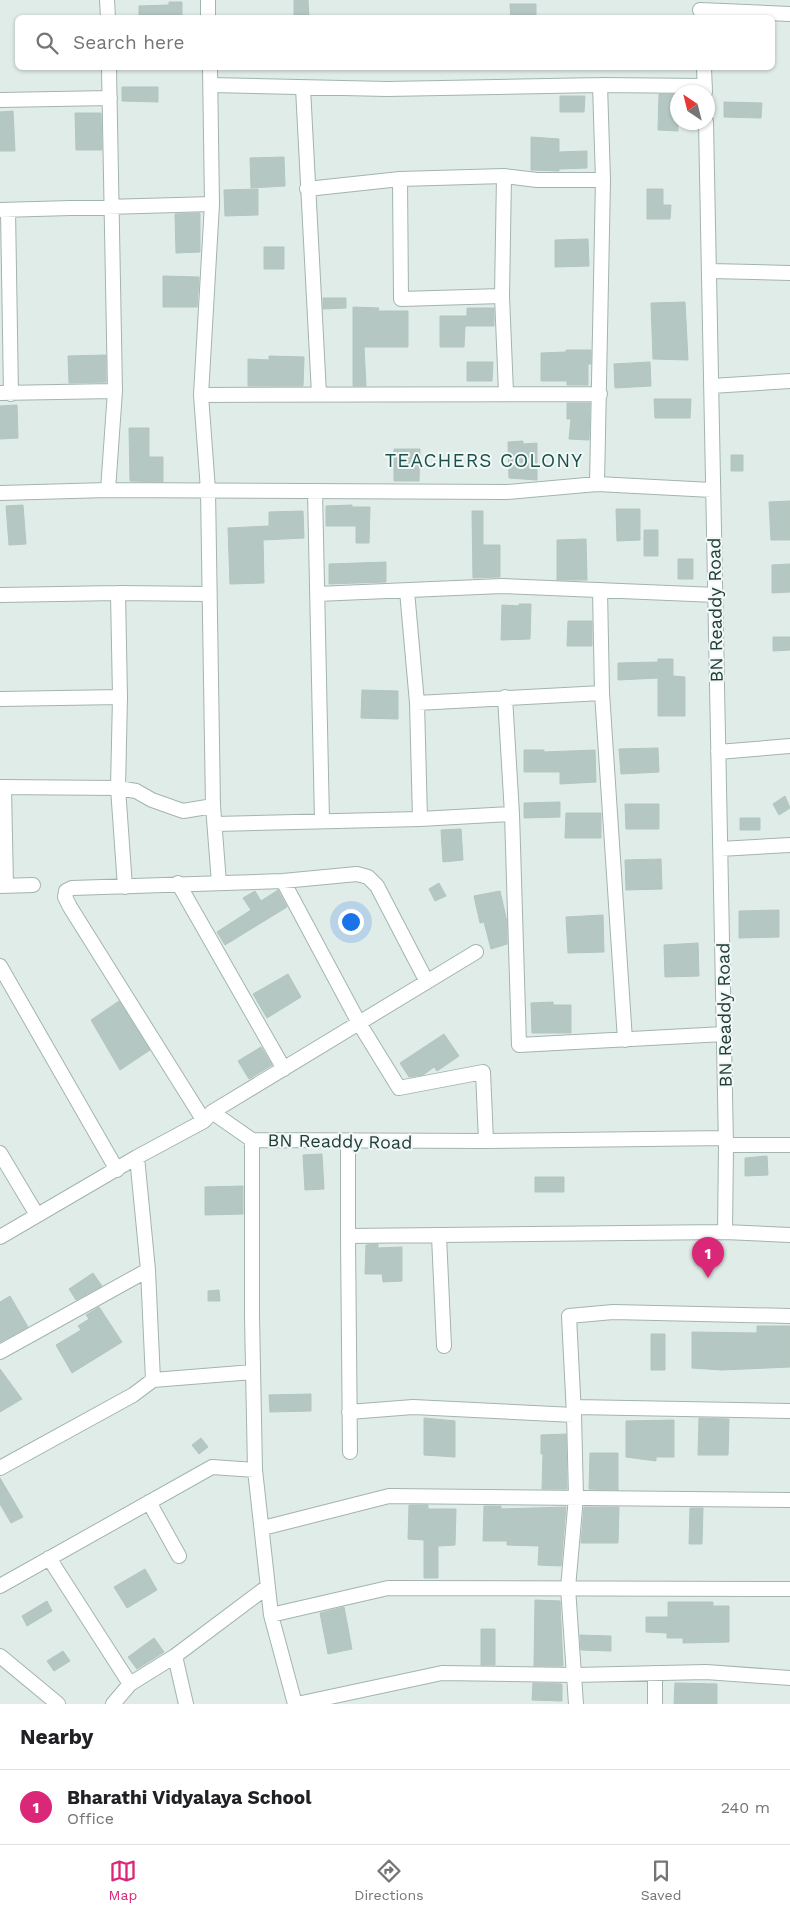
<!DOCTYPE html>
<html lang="en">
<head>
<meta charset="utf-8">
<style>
  body { margin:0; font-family:"Work Sans",sans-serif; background:#f2f2f2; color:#202124 }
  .compass { position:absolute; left:670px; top:85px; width:45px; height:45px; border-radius:50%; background:#fff; box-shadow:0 1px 4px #0004; rotate:325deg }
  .you { position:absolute; left:350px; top:921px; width:18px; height:18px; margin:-12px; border:4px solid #fff; border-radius:50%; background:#1a73e8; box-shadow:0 0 0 8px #1a73e833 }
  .badge { display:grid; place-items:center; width:32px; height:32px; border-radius:50%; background:#db2777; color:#fff; font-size:16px; font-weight:700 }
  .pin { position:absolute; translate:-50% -41px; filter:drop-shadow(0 1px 2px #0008) }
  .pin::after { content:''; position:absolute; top:26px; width:18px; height:15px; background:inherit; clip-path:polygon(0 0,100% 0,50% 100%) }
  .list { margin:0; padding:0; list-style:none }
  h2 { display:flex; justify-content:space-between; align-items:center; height:65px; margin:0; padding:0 20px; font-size:21px }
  h2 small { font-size:16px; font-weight:400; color:#757577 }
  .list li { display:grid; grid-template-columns:32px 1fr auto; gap:15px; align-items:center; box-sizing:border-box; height:75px; padding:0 20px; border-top:1px solid #e0e0e0 }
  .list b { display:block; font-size:19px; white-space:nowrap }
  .list p { margin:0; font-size:16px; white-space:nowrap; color:#757577 }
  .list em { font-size:16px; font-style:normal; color:#757577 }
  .icon { flex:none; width:28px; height:28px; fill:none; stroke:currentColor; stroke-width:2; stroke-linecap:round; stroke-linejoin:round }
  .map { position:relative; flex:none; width:790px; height:1704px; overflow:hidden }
  .search { position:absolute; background:#fff; box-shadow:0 1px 4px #0004; left:15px; right:15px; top:15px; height:55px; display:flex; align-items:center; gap:12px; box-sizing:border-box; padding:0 18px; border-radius:8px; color:#757577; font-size:19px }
  .sheet { height:140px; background:#fff }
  nav { display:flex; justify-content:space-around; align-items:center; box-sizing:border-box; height:70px; border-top:1px solid #e0e0e0; background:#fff; font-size:14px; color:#757577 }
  nav a { display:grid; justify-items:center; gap:2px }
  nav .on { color:#db2777 }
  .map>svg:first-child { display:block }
  .building { fill:#b5c7c2; stroke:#b2c6c1 }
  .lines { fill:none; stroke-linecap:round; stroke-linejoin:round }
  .minor-casing { stroke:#a3b4b0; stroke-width:16 }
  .minor { stroke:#fff; stroke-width:14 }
  .labels { text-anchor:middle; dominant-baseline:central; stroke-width:4; stroke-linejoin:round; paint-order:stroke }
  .street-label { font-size:18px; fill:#203d3a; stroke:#f1f8f6 }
  .neighbourhood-label { font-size:19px; letter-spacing:1px; fill:#1a504b; stroke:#f1f8f6 }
</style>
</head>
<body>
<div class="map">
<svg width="790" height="1704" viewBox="0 0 790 1704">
  <rect width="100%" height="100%" fill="#e0ece8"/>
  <path class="building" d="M294 0H308L309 18H294Z
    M169 2H182V18H139V6L169 5Z
    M510 4H536V18H511Z
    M122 87H158V102L122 101Z
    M659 94H678V131L658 130Z
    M560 96H585L584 112H560Z
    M724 102 762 103 761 118 724 117Z
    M13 111 15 151H0V112Z
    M75 113H101L102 150H76Z
    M531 137 559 139V152L587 151V168L559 169V171L531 170Z
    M284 157 285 186 251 188 250 158Z
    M258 189V215L225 216 224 190Z
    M647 189H663V205H671L670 219H647Z
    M200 213V252L176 253 175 214Z
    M588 239 589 266 555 267V240Z
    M264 247H284V269H264Z
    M163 276 199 277 197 307H163Z
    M323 298H346V308L323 309Z
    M685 302 688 360 653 359 651 303Z
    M353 307 379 308 378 311H408V347H364L366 386H353Z
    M467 308H494V326H465L464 347H440V316H467Z
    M566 350H591V364H588V385H567V381H541V353L566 352Z
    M106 355V382L69 383 68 356Z
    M269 356 304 357 303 386H248V359L269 360Z
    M467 362H493L492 381H467Z
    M650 362 651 386 615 388 614 364Z
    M654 399H691L690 418H655Z
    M567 403H590L589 440 569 439 571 419H567Z
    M17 405 18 438 0 439V406Z
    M129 428H149V457H163V482L130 481Z
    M523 441V444L537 443V480L509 478 508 442Z
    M394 449H420L419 481H394Z
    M731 455H743V471H731Z
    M790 501V540H771L769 502Z
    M23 505 26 544 9 545 6 506Z
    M352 505V507H370L369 543H356V526H326V506Z
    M616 509H640V540L617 541Z
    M303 511 304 538 263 540 264 583 230 584 228 528 269 526V512Z
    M472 511H483V545H500V577L473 578Z
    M644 530H658V556H644Z
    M586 539 587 580H557V540Z
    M678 559H693V579H678Z
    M386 562V582L329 584V564Z
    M790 564V592L772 593V565Z
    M519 604H531L530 639 501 640 502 605 519 606Z
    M568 621H592V646H567Z
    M773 637H790V650L773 651Z
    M658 659H673V676L685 677V716H658V678L618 680V663L658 662Z
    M362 690 398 691V719L361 718Z
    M658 748 659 772 621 774 619 749Z
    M524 750H544V752L595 750 596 782 560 784V772H524Z
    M785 796 790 808 779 815 773 804Z
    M560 802V817L524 818V803Z
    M625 804H659V829H626Z
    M566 813H601V838H565Z
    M740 818H760V830H740Z
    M461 829 463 860 443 862 441 830Z
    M661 859 662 889 626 890 625 860Z
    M439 883 446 896 435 901 429 889Z
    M278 890 287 907 225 945 217 932 251 910 243 898 255 891 261 901Z
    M500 891 507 922V944L491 949 484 922 480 923 474 896Z
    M779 910V937L739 938V911Z
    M603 915 604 952 568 953 566 917Z
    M698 943 699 976 665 977 664 945Z
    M288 974 301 997 267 1018 253 994Z
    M119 1001 150 1050 120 1070 91 1020Z
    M553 1002V1005H571V1033H532L531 1003Z
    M444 1034 459 1056 437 1071 434 1067 423 1075 409 1077 400 1063Z
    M261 1047 272 1065 249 1079 238 1061Z
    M322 1154 324 1189 305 1190 303 1155Z
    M767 1156 768 1175 745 1176V1158Z
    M535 1177H564V1192H535Z
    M243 1186V1214L205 1215V1187Z
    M378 1244V1248L402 1247V1281L383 1282 382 1274H365L366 1245Z
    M93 1273 102 1286 76 1300 69 1289Z
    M219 1290 220 1301H208V1291Z
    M10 1296 28 1327 0 1342V1302Z
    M99 1307 122 1342 72 1373 56 1345 81 1330 78 1326 89 1319 86 1315Z
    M757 1326H790V1367L722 1370 692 1368V1332L757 1333Z
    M651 1334H665V1370H651Z
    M0 1369 22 1399 0 1412Z
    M311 1394V1411L270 1412 269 1395Z
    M424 1418 455 1421V1457L424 1455Z
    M699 1418 729 1419 728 1455H698Z
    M674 1420V1457H656V1461L626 1457V1421Z
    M566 1434 567 1489H542L543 1454H541V1435Z
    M201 1438 208 1447 199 1454 192 1445Z
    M590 1453H618V1490L589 1489Z
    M0 1478 23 1517 11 1523 0 1504Z
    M409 1505H428V1509H456L455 1545 438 1546V1578H424V1540L408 1539Z
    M484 1506H501V1509L566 1507 561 1566 538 1565 539 1546 507 1545V1541H483Z
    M584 1507H619L618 1543H581Z
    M690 1508H703L702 1544H689Z
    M145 1569 157 1590 127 1608 114 1587Z
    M535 1600 560 1601 563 1666H534Z
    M47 1601 52 1611 27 1626 22 1616Z
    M668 1602H713V1606H729V1642L683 1643V1638H667V1633L646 1632V1617H668Z
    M344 1607 352 1649 328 1654 320 1613Z
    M481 1629H495V1665H481Z
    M580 1635 611 1636V1651L581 1650Z
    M154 1638 164 1652 137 1669 128 1657Z
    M63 1651 70 1661 54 1671 47 1661Z
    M533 1683 562 1684V1701L532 1700Z
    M675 1683 717 1684V1704H674Z"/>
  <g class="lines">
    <defs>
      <path id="minor" d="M107 0 108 18
        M208 0V18
        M700 10 790 14
        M210 68 212 204 201 395 208 490 213 806 219 883
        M704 68 705 92
        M211 85 387 89 600 85 705 86
        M303 88 319 394
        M0 100 110 98
        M706 122 726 1145H790
        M504 176 502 296 506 393
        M400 179 401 299 502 296
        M307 189 400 179 504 176 537 180H603
        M0 210 212 204
        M8 210 11 394
        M711 271 790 273
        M711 386 790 381
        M0 393 115 391
        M201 395 600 394
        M597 484 603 180 600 85
        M108 490 115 391 109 68
        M315 491 322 821
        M0 493 108 490 507 492 597 484 712 490
        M600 590 602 693 625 1040
        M118 593 120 697 118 788 125 887
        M317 594 502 586 716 595
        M0 595 118 593 209 594
        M0 699 120 697
        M417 703 602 693
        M718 752 790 746
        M0 787 118 788 136 791 152 800 183 811 213 806
        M4 788 6 886
        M512 814 519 1045 724 1034
        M420 819 512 814 505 697
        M215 824 420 819 417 703 407 591
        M720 849 790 845
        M283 881 359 1023 399 1088 483 1072 486 1141
        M178 883 284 1069
        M0 886 33 885
        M0 966 117 1170
        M212 1112 252 1140 486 1141 726 1138
        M204 1121 70 907 65 897 66 891 72 888 283 881 357 874 368 877 377 886 427 982
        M252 1140V1316L255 1470 271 1615 295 1704
        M348 1141V1236L725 1232 790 1235
        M0 1153 37 1215
        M725 1232 726 1145
        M348 1236 350 1452
        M439 1236 444 1346
        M0 1237 137 1157 204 1121 212 1112 476 952
        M0 1352 148 1270
        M153 1380 253 1372
        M574 1407 790 1411
        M349 1412 413 1407 574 1415 576 1497 568 1588 576 1704
        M574 1415 569 1316 613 1312 790 1316
        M0 1468 133 1395 153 1380 148 1270 137 1157
        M149 1502 179 1556
        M263 1528 389 1496 790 1500
        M49 1558 130 1684
        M0 1586 212 1467 255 1470
        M271 1615 388 1588 790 1589
        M0 1656 58 1704
        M175 1656 186 1704
        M113 1704 130 1684 175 1656 267 1587
        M297 1704 442 1673 575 1675 706 1672 790 1678
        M655 1704V1673"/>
    </defs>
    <use href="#minor" class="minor-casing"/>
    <use href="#minor" class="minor"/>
  </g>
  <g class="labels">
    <g class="street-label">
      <text transform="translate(715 610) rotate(-91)">BN Readdy Road</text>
      <text transform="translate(724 1015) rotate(-91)">BN Readdy Road</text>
      <text transform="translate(340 1141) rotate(1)">BN Readdy Road</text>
    </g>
    <g class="neighbourhood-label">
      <text x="484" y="460">TEACHERS COLONY</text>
    </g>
  </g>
</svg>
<svg class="compass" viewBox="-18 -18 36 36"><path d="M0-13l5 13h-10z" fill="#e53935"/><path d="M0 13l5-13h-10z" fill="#757577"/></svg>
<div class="you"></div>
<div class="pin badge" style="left:708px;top:1278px">1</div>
<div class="search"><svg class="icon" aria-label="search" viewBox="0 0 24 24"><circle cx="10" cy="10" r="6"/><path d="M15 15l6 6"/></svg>Search here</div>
</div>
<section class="sheet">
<h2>Nearby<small></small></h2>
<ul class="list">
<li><span class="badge">1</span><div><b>Bharathi Vidyalaya School</b><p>Office</p></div><em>240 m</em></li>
</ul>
</section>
<nav>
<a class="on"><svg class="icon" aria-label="map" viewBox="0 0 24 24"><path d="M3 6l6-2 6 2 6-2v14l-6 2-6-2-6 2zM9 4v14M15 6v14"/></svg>Map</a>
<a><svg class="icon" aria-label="directions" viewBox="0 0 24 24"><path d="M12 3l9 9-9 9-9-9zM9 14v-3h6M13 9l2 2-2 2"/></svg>Directions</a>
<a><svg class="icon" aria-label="saved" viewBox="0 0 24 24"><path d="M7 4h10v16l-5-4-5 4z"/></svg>Saved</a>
</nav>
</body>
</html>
